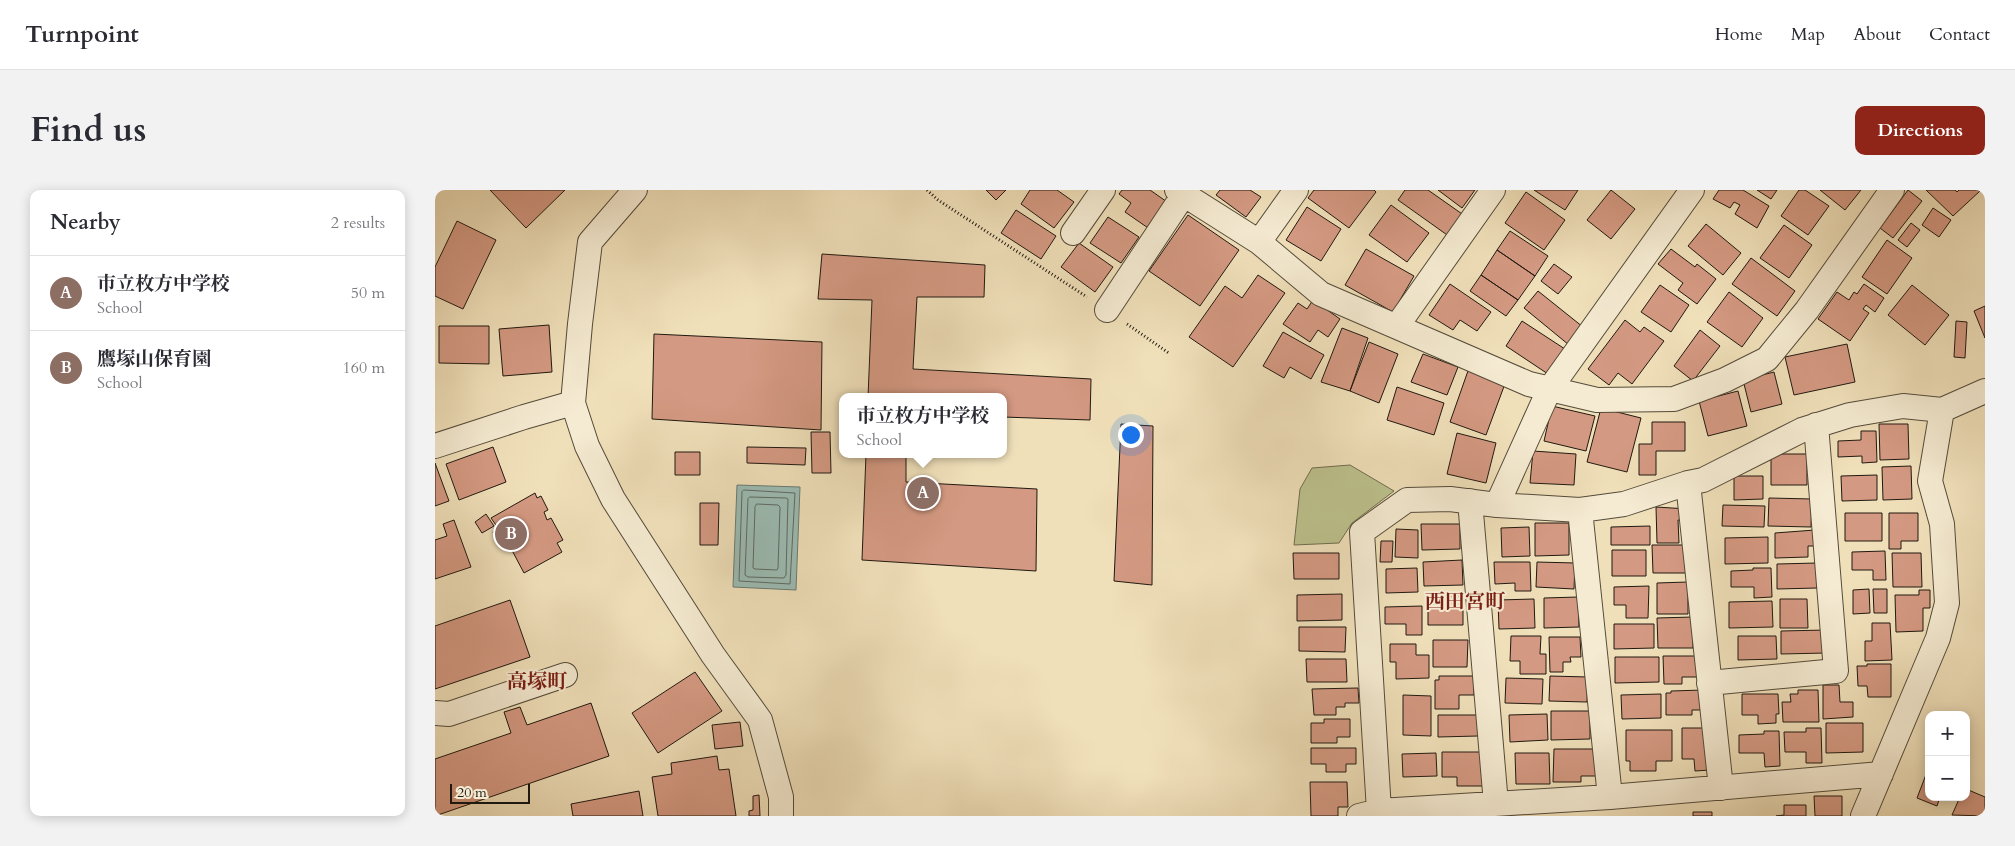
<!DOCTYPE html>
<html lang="en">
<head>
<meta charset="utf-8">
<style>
  body { margin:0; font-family:Cardo,"Noto Serif JP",serif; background:#f2f2f3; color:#2b2b33 }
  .controls { position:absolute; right:15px; bottom:15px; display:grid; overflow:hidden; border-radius:10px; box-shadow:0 2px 12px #0003 }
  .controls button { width:45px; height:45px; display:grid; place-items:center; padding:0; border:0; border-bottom:1px solid #e1e1e2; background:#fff; color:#2b2b33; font:25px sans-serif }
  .scale { position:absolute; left:15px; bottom:12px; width:80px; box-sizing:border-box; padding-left:5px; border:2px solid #201910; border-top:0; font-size:14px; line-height:18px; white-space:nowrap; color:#201910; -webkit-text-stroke:4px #f5ebd2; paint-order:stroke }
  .you { position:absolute; left:695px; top:244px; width:18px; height:18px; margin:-12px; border:4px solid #fff; border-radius:50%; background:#1a73e8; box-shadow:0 0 0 8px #1a73e833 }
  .badge { display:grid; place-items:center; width:32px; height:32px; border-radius:50%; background:#8f2418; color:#fff; font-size:16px; font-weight:700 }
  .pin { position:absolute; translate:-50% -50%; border:2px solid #fff; box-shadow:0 1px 5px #0006 }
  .popup { position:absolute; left:404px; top:203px; width:168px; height:65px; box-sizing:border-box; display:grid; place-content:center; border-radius:10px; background:#fff; filter:drop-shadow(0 1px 4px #0005); font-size:16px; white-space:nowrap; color:#7c7c81 }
  .popup b { font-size:19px; color:#2b2b33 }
  .popup::after { content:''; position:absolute; left:50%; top:100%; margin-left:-10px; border:10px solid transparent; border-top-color:#fff }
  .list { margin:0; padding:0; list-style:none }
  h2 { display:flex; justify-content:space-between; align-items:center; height:65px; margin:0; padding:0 20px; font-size:21px }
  h2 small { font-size:16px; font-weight:400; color:#7c7c81 }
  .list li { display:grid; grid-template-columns:32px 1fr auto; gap:15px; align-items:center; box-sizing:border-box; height:75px; padding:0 20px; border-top:1px solid #e1e1e2 }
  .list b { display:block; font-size:19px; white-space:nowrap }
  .list p { margin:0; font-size:16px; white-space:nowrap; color:#7c7c81 }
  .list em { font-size:16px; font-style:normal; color:#7c7c81 }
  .map { position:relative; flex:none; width:1550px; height:626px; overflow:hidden; border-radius:10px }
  header { display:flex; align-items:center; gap:30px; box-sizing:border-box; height:70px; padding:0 25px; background:#fff; border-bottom:1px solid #e1e1e2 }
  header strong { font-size:24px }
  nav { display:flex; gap:28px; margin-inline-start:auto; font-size:18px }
  .intro { display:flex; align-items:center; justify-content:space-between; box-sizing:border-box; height:120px; padding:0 30px }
  h1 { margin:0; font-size:35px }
  .button { padding:12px 22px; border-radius:10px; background:#8f2418; color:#fff; font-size:18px; font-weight:700 }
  main { display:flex; gap:30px; padding:0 30px }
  aside { flex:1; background:#fff; border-radius:10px; box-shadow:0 2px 12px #0003 }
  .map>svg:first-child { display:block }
  .green { fill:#bcc18d; stroke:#6e6d4e }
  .water { fill:#9bbcb4; stroke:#6a7b72 }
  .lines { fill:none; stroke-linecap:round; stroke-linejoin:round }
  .shore { stroke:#5e6a62; stroke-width:1 }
  .building { fill:#d49982; stroke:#201910 }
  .minor-casing { stroke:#544b3a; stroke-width:26 }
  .path { stroke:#201910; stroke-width:3; stroke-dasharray:1 2.5; stroke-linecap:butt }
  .minor { stroke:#f5ebd2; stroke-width:24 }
  .labels { text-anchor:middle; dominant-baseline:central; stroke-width:4; stroke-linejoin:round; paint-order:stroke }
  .neighbourhood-label { font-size:20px; font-weight:bold; fill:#7a1f14; stroke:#f5ebd2 }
</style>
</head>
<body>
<header>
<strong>Turnpoint</strong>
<nav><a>Home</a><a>Map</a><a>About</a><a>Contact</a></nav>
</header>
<div class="intro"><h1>Find us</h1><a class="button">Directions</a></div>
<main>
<aside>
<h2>Nearby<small>2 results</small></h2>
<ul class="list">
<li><span class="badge" style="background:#8d6e63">A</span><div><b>市立枚方中学校</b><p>School</p></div><em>50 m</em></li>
<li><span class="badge" style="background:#8d6e63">B</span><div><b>鷹塚山保育園</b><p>School</p></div><em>160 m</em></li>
</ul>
</aside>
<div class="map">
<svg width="1550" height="626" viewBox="0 0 1550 626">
  <rect width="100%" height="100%" fill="#f0e0ba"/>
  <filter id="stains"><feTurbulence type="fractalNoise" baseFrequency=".004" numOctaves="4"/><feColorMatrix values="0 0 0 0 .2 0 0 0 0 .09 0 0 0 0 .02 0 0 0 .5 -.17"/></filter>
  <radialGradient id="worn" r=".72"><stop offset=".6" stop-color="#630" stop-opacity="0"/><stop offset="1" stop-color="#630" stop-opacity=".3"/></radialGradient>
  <path class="green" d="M915 275 959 301 917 333 904 353 859 355 865 299 877 278Z"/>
  <path class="water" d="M302 295 365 297 361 400 298 397Z"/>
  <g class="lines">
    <path class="shore" d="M309 300 360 303 355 394 304 391 307 302Z
      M315 307 351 308 353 309 351 385 349 388 313 387 310 385 313 309Z
      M322 314 343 315 345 317 343 378 342 380 320 379 318 378 320 317Z"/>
  </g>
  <path class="building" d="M55 0H130L91 38Z
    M551 0H571L561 10Z
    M595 0H622L639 12 619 38 586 14Z
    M687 0H715L735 14 716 40 690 22 696 13 684 4Z
    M785 0H815L826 7 811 27 781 5Z
    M879 0H939L941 2 914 38 873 8Z
    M970 0H993L1030 26 1015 47 963 10Z
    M1003 0H1040L1027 18Z
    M1099 0H1143L1130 20Z
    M1176 0 1200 19 1176 49 1152 30Z
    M1284 0H1308L1334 16 1322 38 1300 24 1305 15 1299 12 1295 18 1278 9Z
    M1322 0H1342L1336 9Z
    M1364 0H1370L1394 16 1373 45 1346 26Z
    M1385 0H1426L1410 20Z
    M1473 0 1487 11 1458 48 1445 38Z
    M1491 0H1520L1522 2 1524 0H1546L1518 26Z
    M1091 2 1130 30 1109 60 1070 33Z
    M956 15 994 43 972 72 934 45Z
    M872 17 906 39 886 71 851 50Z
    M1498 18 1516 30 1504 47 1487 35Z
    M581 20 621 46 606 69 566 43Z
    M753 25 804 60 765 116 714 81Z
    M673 27 704 47 686 73 655 53Z
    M22 31 61 50 28 119 0 106V77Z
    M1476 33 1485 40 1472 57 1463 50Z
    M1271 34 1306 63 1288 85 1253 56Z
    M1349 35 1377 55 1354 88 1325 68Z
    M1075 41 1113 66 1100 86 1062 60Z
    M1452 50 1477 68 1452 104 1427 87Z
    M644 53 678 77 660 102 626 77Z
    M931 59 979 86 958 122 910 95Z
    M1236 59 1260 77 1262 74 1281 89 1262 114 1243 100 1248 93 1223 74Z
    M1062 60 1100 86 1083 110 1046 85Z
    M387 64 550 75 549 107H482L478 179 656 189 655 230 568 227V207H433L437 110 383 109Z
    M1316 68 1360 101 1342 126 1297 94Z
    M1119 74 1137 87 1123 104 1106 91Z
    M823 85 850 103 798 177 754 147 790 96 807 108Z
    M1046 85 1083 110 1071 126 1035 101Z
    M1015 94 1056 122 1042 141 1025 130 1018 140 994 125Z
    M1429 94 1449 108 1440 122 1431 115 1428 119 1434 123 1415 151 1383 129 1402 102 1414 110 1419 102 1422 104Z
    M1225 95 1254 115 1236 142 1206 122Z
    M1477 95 1514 125 1490 155 1453 125Z
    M1103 101 1148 137 1134 155 1089 118Z
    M1294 102 1328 128 1307 157 1272 132Z
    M878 110 905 129 893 147 883 140 875 152 848 134 863 113 872 119Z
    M1550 116V148L1539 121Z
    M1190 130 1205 142 1209 137 1229 151 1197 194 1183 183 1174 195 1153 179Z
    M1087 131 1133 161 1116 186 1071 156Z
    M1521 131 1532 132 1530 168 1519 167Z
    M114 135 117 182 68 186 64 139Z
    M4 136H54V174L4 173Z
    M907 138 933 148 915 201 886 192Z
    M1265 140 1285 156 1258 191 1239 176Z
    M848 142 889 165 876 189 855 177 849 188 828 176Z
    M219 144 387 152 386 240 217 229Z
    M934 152 963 164 944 213 915 201Z
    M1412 154 1420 192 1359 205 1350 167Z
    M988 164 1023 177 1012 205 976 192Z
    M1034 178 1071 191 1051 245 1015 232Z
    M1339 182 1347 214 1316 222 1308 190Z
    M962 197 1009 213 999 245 952 230Z
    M1303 201 1312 236 1273 246 1264 211Z
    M1117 216 1160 226 1151 261 1109 251Z
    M1166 218 1206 228 1192 282 1152 272Z
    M1217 232H1250V261H1221V285H1204V254H1217Z
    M686 234 718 236 717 395 679 391Z
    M1444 234H1473L1474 269 1445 270Z
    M1426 241H1441L1442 272 1427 273V266L1403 267V251L1426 250Z
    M376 242H395L396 283H377Z
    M1022 243 1061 253 1051 293 1012 284Z
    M58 257 71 292 24 310 11 274Z
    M312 257 371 258 370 275 312 273Z
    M1098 261 1141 264 1139 295 1095 293Z
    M240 262H265V285H240Z
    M431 264H471V292L602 299 601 381 427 370Z
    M1336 264H1372V295H1336Z
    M0 273 14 311 0 316Z
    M1476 276 1477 309 1448 310 1447 277Z
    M1442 285V310L1407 311 1406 286Z
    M1299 286H1328V309L1299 310Z
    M100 303 102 308 106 306 113 320 109 322 112 330 116 328 128 350 122 353 127 362 89 383 71 349 64 354 58 342 63 338 56 328Z
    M1334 308 1377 309 1376 337 1333 336Z
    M265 313H284L283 355H265Z
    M1288 315 1330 316 1329 337 1287 336Z
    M1221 317 1253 319V330H1243L1244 353H1222Z
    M1410 323H1447V351H1410Z
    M1454 323H1483V351H1466V359H1454Z
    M51 324 59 336 47 343 40 332Z
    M19 330 36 377 0 389V350L12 346 8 334Z
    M1100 333H1134V365L1100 366Z
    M986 334H1025V359L987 360Z
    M1215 336V355H1176V337Z
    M1094 337 1095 366 1067 367 1066 338Z
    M961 339 983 340V368L960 367Z
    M1380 340V356H1373V367L1340 368V343Z
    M1333 347V373L1290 374V348Z
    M946 351H958L957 372H945Z
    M1217 355H1252L1253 383H1218Z
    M1177 360H1211V386H1177Z
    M1450 361 1451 390H1438V380H1417V362Z
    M858 363H904V389H859Z
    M1457 363H1486L1487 397H1458Z
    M1027 370 1028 395 989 396 988 372Z
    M1059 372H1095L1096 401H1080V393L1060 394Z
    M1102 372 1140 373 1139 399 1101 397Z
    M1382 373V398L1342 399V374Z
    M982 378 983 402 951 403V379Z
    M1318 378H1336L1337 407 1319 408V397H1296V381L1318 380Z
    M1253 392V424H1222V393Z
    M1214 396 1213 428H1191V415H1179V397Z
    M1434 399 1435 423 1418 424V400Z
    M1438 399H1452V423H1439Z
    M1484 400H1495V418H1488V441L1461 442 1460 405H1484Z
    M907 404V430L862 431V405Z
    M993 406H1028V435H993Z
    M1143 407 1144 437 1109 438V408Z
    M1099 409 1100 438 1064 439 1063 410Z
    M1345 409H1372L1373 438H1345Z
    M75 410 95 467 0 499V436Z
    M1337 411 1338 437 1294 438V412Z
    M987 416V445H971V434H950V417Z
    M1258 427V458H1223L1222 428Z
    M1437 433H1455L1457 470 1430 471V451H1437Z
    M1179 434H1219V458L1179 459Z
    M864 437H911L910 462 864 461Z
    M1391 440V463L1346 464V441Z
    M1076 446H1106L1105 464H1111V484H1085V471H1075Z
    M1303 446H1341L1342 469 1303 470Z
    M1114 447H1145L1146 467H1135L1136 472H1128V482H1115Z
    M998 450H1033L1032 477H998Z
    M955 454H981V465H994V488L961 489V472H955Z
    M1228 466H1267V487H1247V494H1229Z
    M1180 467H1224V492L1180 493Z
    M871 469H911L912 492H872Z
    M1432 474H1456V507H1433L1432 496H1423L1422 476H1432Z
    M260 482 287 521 223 563 197 523Z
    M1004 486H1039V505H1024V519H1000V490H1004Z
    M1115 486 1153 487 1152 512 1114 511Z
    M1071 488 1108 489 1107 514 1070 513Z
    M1388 495H1404L1405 512H1418V527L1388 529Z
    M923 498 924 513H910V517H901V525H879L877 499Z
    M1268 500 1269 520H1257V525H1231V503H1236V501Z
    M1363 500H1383L1384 532H1348L1347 512H1356L1355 504H1363Z
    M1226 504V528L1187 529 1186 505Z
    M1307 504H1343L1344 524H1341V533L1323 534V525H1307Z
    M968 505 996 506V546L968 545Z
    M156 513 174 566 0 626V569L76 543 69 522 85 517 92 535Z
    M1116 521H1155V549L1116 550Z
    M1112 524 1113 550 1075 552 1074 525Z
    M1003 525H1043V546L1003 547Z
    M889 529H915V547H902V553H876V533H889Z
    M305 532 308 556 280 559 277 535Z
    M1391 533H1428V562L1391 563Z
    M1247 538H1274L1275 580 1260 581 1259 569H1247Z
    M1371 538H1386L1387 573H1371V562H1350L1349 542H1371Z
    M1191 540H1237V571H1221V581H1195V571H1191Z
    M1329 541H1344L1345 576 1330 577 1329 563H1304V545L1329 544Z
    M876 558H921V574H911V582H891V574H876Z
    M1119 559H1161V586H1146V592H1118Z
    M1007 562H1047L1049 596H1022V587H1007Z
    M1001 563 1002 586 968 587 967 564Z
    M1080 563H1114L1115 594H1081Z
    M282 566 284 580 294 579 301 626H223L217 587 237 584 236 573Z
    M1492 582H1494V607H1505L1502 616 1482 608Z
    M875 592H912L913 617H903V626H876Z
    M1531 599 1550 607V626L1517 625 1525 607H1531Z
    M204 601 208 626H138L136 614Z
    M324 605 325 626H314V621L318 620V606Z
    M1379 606H1407V626H1380Z
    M1349 615H1371V626H1341L1349 625Z
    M1258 622H1277V626H1258Z"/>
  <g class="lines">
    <defs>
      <path id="minor" d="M200 0 155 52 145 134 138 213 152 256 178 309 278 465 325 530 346 607V626
        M742 0 824 52 886 104 1094 194 1162 210 1239 209 1290 190 1332 169 1372 120 1457 0
        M638 43 668 0
        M824 52 861 0
        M672 120 749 4
        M962 136 1058 0
        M0 256 89 227 138 213
        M1253 293 1286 598
        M1035 311 1061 614
        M1062 315 1114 200 1257 0
        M1145 320 1175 607
        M1274 493 1401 481 1381 235
        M0 523 14 524 130 485
        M1446 584 1175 607 944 621 927 342 972 310 1015 309 1062 315 1145 320 1189 314 1253 293 1268 290 1367 240 1415 225 1468 216 1507 220 1550 201
        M924 626 944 621
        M1428 626 1503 448 1512 413 1507 334 1495 291 1507 220"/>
    </defs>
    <use href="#minor" class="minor-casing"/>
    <path class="path" d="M492 0 503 10 652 107
      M692 134 735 164"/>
    <use href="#minor" class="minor"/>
  </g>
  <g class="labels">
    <g class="neighbourhood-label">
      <text x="1030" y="411">西田宮町</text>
      <text x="102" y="491">高塚町</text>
    </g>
  </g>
  <rect width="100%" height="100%" filter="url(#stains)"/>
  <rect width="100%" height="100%" fill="url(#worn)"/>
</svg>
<div class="controls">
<button>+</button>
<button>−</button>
</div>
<div class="scale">20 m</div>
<div class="you"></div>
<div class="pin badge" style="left:488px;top:303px;background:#8d6e63">A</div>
<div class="popup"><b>市立枚方中学校</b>School</div>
<div class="pin badge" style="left:76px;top:344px;background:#8d6e63">B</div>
</div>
</main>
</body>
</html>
